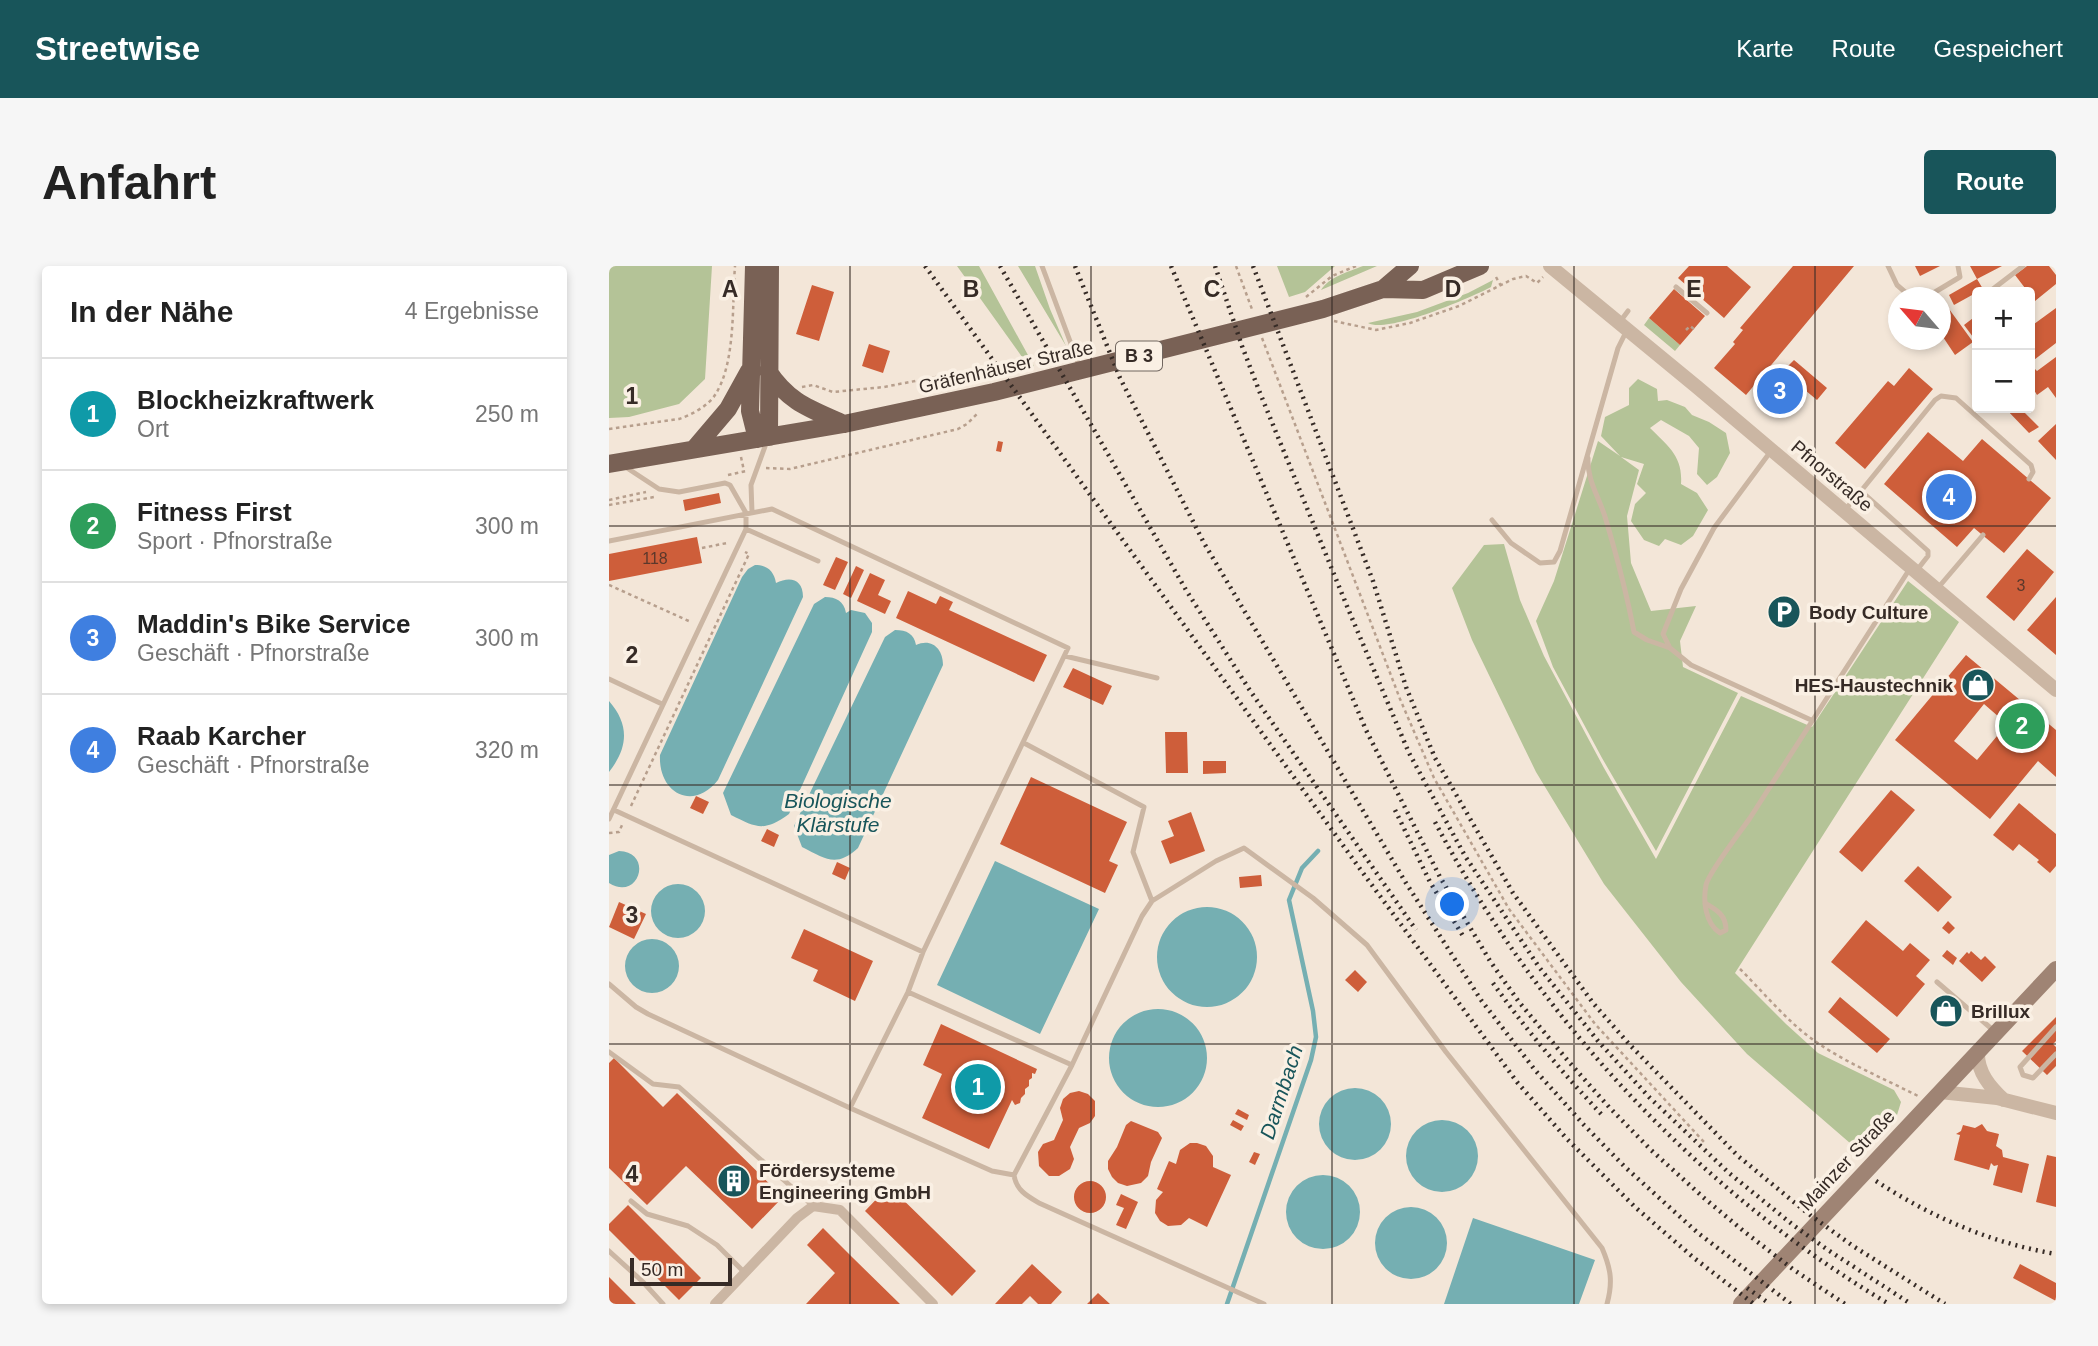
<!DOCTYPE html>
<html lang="de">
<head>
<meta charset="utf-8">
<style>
  body { margin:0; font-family:Arial,sans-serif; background:#f6f6f6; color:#222 }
  .controls { position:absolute; right:21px; top:21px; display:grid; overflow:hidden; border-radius:7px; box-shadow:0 4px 10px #0003 }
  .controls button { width:63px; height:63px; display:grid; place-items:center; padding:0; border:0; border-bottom:2px solid #e0e0e0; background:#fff; color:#222; font:35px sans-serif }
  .compass { position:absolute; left:1279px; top:21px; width:63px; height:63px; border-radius:50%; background:#fff; box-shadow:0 4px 10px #0003; rotate:298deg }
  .scale { position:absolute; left:21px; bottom:18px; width:102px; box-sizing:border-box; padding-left:7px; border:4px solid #362b26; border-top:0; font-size:19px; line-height:24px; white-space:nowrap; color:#362b26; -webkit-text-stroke:5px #faf0e4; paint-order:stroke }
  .you { position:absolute; left:844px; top:639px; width:24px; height:24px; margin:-18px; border:5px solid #fff; border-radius:50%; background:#1a73e8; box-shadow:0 0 0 10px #1a73e833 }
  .badge { display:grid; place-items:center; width:46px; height:46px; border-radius:50%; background:#18555a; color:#fff; font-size:23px; font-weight:700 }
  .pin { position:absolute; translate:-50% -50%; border:4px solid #fff; box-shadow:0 2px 7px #0006 }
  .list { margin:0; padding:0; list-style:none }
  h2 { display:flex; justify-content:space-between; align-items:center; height:91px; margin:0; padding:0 28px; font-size:30px }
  h2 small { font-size:23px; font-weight:400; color:#767676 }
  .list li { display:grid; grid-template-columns:46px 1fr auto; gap:21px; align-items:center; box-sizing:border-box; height:112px; padding:0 28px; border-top:2px solid #e0e0e0 }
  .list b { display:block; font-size:26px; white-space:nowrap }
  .list p { margin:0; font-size:23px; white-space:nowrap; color:#767676 }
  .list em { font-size:23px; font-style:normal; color:#767676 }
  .map { position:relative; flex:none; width:1447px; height:1038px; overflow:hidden; border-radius:7px }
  header { display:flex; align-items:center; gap:42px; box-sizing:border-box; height:98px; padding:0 35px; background:#18555a; color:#fff }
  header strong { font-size:33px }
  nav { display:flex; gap:38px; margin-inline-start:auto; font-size:24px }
  .intro { display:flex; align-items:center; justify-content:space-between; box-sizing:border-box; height:168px; padding:0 42px }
  h1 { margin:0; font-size:49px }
  .button { padding:18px 32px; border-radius:7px; background:#18555a; color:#fff; font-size:24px; font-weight:700 }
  main { display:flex; gap:42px; padding:0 42px }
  aside { flex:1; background:#fff; border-radius:7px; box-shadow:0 4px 10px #0003 }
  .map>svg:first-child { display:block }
  .green { fill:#b4c397 }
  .water { fill:#75afb2 }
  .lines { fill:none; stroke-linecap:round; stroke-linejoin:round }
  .stream { stroke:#75afb2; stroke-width:4.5 }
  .building { fill:#ce5e3a; fill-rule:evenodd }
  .path { stroke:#b79f8d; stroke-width:2.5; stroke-dasharray:3.5 3.5; stroke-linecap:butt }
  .service { stroke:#cbb6a3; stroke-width:5 }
  .minor { stroke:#cbb6a3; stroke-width:10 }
  .tertiary { stroke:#cbb6a3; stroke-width:14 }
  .secondary { stroke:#9f8474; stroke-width:16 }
  .primary { stroke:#796155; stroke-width:18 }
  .rail { stroke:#362b26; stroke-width:4.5; stroke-dasharray:2 5; stroke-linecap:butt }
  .grid { fill:none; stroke:#362b26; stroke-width:2; stroke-opacity:0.55 }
  .labels { text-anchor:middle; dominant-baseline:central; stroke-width:7; stroke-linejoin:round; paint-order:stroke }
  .number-label { font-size:16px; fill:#5c382b }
  .shield { fill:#faf0e4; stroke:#71665f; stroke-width:2 }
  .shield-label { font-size:18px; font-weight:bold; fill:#362b26 }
  .street-label { font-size:19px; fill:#362b26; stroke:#faf0e4 }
  .poi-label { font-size:19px; font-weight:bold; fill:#362b26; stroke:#faf0e4; text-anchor:start }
  .water-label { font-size:21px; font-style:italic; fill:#18555a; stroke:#faf0e4 }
  .grid-label { font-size:23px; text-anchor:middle; font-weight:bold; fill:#362b26; stroke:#faf0e4; stroke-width:7; stroke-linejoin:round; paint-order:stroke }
</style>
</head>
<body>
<header>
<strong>Streetwise</strong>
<nav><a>Karte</a><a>Route</a><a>Gespeichert</a></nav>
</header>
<div class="intro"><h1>Anfahrt</h1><a class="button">Route</a></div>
<main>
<aside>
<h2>In der Nähe<small>4 Ergebnisse</small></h2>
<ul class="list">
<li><span class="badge" style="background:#0f9aa8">1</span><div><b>Blockheizkraftwerk</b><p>Ort</p></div><em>250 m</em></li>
<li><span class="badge" style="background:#2e9e5b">2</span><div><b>Fitness First</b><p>Sport · Pfnorstraße</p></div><em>300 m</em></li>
<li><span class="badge" style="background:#3f7fe0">3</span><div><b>Maddin's Bike Service</b><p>Geschäft · Pfnorstraße</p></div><em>300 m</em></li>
<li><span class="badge" style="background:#3f7fe0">4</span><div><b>Raab Karcher</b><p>Geschäft · Pfnorstraße</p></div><em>320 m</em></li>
</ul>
</aside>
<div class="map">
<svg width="1447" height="1038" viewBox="0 0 1447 1038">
  <rect width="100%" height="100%" fill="#f3e6d8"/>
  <path class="green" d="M0 0H103L96 113 70 138 20 151 0 152Z
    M348 0H370L425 100 421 102Z
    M409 0H426L441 43 457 80Z
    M668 0H726L696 26 680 31Z
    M754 0H768L712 24C720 11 739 6 754 0Z
    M884 14 882 21C861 32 778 68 759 57L808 46 859 27Z
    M1040 52 1071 79 1066 85 1035 59Z
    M1029 113 1048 123 1049 135 1058 134 1076 141 1083 149 1100 156 1117 167 1121 187 1108 211 1098 219 1088 208 1090 182 1080 170 1052 154 1041 162C1059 180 1074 190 1072 218L1088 227 1099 244 1084 270 1072 279 1056 273 1050 280 1035 274 1022 255 1026 238 1037 227 1028 218 1035 198 1012 191 1030 204 1018 250 1022 297 1042 345 1087 340 1071 375 1074 401 1129 427 1047 585 993 492 944 401 927 355 945 315 989 175 1011 190 992 170 996 151 1020 139V122Z
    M895 278 911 334 935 390 995 502 1047 593 1132 430 1203 461 1299 315 1350 356 1126 707 1177 758 1209 787 1285 824 1292 836 1288 849 1249 884 1138 788 1072 716 995 618 927 506 863 374 843 322 875 279Z"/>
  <path class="water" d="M146 299C158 299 165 305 167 317 181 310 194 313 194 331L109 514C84 546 49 527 51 489L133 311 139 303Z
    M216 331C227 331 235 335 237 347L242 344 256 347 263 357V366L180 548C155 566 148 562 122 549L114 527 205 338Z
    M286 364C298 364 305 368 307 379 323 372 334 383 334 399L249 582C227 602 217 593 193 581L185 560 276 371Z
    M0 435C21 459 19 482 0 506Z
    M10 585C45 586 30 636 0 617V589Z
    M386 595 490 643 431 768 328 719Z
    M42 645a27 27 0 1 1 54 0a27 27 0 1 1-54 0Z
    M548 691a50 50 0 1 1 100 0a50 50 0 1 1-100 0Z
    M16 700a27 27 0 1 1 54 0a27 27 0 1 1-54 0Z
    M500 792a49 49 0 1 1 98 0a49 49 0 1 1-98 0Z
    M710 858a36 36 0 1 1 72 0a36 36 0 1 1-72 0Z
    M797 890a36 36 0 1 1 72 0a36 36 0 1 1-72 0Z
    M677 946a37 37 0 1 1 74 0a37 37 0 1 1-74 0Z
    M766 977a36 36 0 1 1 72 0a36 36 0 1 1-72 0Z
    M864 952 986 994 970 1038H835Z"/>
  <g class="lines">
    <path class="stream" d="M618 1038 702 794 707 771 704 745 680 634 693 602 709 585"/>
  </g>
  <path class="building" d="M1080 0H1118L1142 21 1115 52 1069 12Z
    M1184 0H1245L1137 129 1105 102 1126 78 1124 76 1134 64 1131 62Z
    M1306 0H1331L1311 10Z
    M1361 0H1393L1368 13Z
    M1418 0H1440L1447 9V18L1426 35 1406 9Z
    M1368 13 1374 23 1345 39 1340 29Z
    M203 19 225 26 210 75 187 68Z
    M1065 23 1096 50 1071 79 1040 52Z
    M1335 36 1364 76 1346 89 1332 68V38Z
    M1447 42V77L1421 97V61Z
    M1368 49V74L1367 75 1355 59Z
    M260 78 281 85 274 107 253 100Z
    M1447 91V132L1439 121 1428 129 1425 124 1421 127V105L1425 102 1428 105Z
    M1185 94 1218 122 1208 134 1190 119 1168 145 1151 131 1162 118 1159 116 1163 112 1165 114Z
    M1300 102 1324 123 1256 203 1226 177 1279 115 1285 120Z
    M1396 142H1411L1430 161 1420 167Z
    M1447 158V194L1429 175Z
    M1319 166 1354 195 1373 173 1442 232 1395 287 1365 262 1348 281 1275 218Z
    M389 175 394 176 392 186 387 185Z
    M110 227 112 237 76 245 74 234Z
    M88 271 93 297 0 315V288Z
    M1418 283 1445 306 1405 355 1377 331Z
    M227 291 239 296 226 324 214 319Z
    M247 300 255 304 242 332 234 328Z
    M261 307 276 314 269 329 282 335 276 348 248 335Z
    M299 325 327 338 331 330 344 336 340 344 438 389 425 416 287 352Z
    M1447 331V389L1418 364Z
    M1357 389 1447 464V511L1429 495 1381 553 1286 474ZM1375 438 1398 458 1368 494 1345 475Z
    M464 402 503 420 494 439 454 421Z
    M556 466H578L579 507H557Z
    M594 495H617V507L594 508Z
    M422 511 518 556 500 595 509 599 496 627 391 578Z
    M1282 524 1306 544 1253 606 1230 586Z
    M87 530 100 536 94 548 81 542Z
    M1410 537 1447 568V600L1441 607 1428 596 1430 594 1410 578 1404 585 1384 569Z
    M582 546 596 585 561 598 552 575 565 570 559 555Z
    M158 563 170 569 165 581 152 575Z
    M228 596 241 602 236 614 223 608Z
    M1309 600 1343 631 1329 646 1295 615Z
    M652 609 653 620 631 622 630 611Z
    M10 636 37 648 25 673 0 661Z
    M1257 654 1294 685 1301 677 1321 694 1307 710 1316 718 1288 751 1222 696Z
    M1339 655 1346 662 1340 668 1333 662Z
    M195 663 264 695 246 735 204 715 209 704 182 692Z
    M1338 684 1348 692 1344 699 1333 690Z
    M1362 685 1372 694 1376 690 1387 701 1373 716 1350 695 1358 686 1360 688Z
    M746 704 758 716 749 726 736 714Z
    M1231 731 1281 773 1268 787 1219 746Z
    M1447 751V775L1444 778 1447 781V800L1438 809 1413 785Z
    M332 758 428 803 426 808 423 807V812L420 814V820L416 823V828L412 832 411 837 406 839 403 834 380 883 313 852 333 808 314 799Z
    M5 792 54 841 68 827 174 931 143 963 77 900 38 939 0 902V797Z
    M470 825 479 828 486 835V850L481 857 470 862 461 881 465 893 461 903 450 910H440L430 900 429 886 434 878 445 874 454 854 451 842 454 833 461 827Z
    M629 843 640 849 638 854 626 848Z
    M624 854 635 860 632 865 621 859Z
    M522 855 549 866 553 872 542 896 539 910 532 917 518 920 509 917 503 911 499 903V895L508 881 517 859Z
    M1373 858 1378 865 1390 868 1387 880 1393 884 1394 891 1420 898 1413 927 1384 919 1389 899 1385 900 1382 897 1380 904 1345 894 1351 869 1347 868 1352 865 1354 859 1366 862Z
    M581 877H588L597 880 604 890V901L622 909 598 961 580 952 572 959 559 960 551 955 546 947 547 934 554 926 548 923 560 895 567 898 571 884Z
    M645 886 651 888 646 899 640 896Z
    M1438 889 1447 891V941L1427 936Z
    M465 931a16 16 0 1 1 32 0a16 16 0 1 1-32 0Z
    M280 920 367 1005 343 1030 256 945Z
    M512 928 529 936 517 963 507 959 515 942 507 939Z
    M19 939 92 1012 70 1034 0 964V958Z
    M214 962 243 991 291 1038H197L226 1007 198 979Z
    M423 998 453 1026 442 1038H429L421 1030 413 1038H386Z
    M1411 998 1447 1017V1035L1404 1012Z
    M0 1011 27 1038H0Z
    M489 1027 501 1038H478Z"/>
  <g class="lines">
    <path class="path" d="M627 0 644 46
      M887 11 892 20
      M697 31 723 10 747 0
      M725 55 767 64 801 57 850 40 904 13 917 10 928 17 934 11
      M1077 64 1081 60 1085 63
      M653 72 791 433 825 512 900 643 986 758 1095 876
      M193 121 204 119 224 126 275 121 337 109 361 115
      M0 163 70 153C82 149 99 140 106 129 127 97 123 38 126 0
      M132 191 135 205
      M157 202 181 203 349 163 358 158 370 146
      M119 209 137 205
      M0 234 37 226
      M0 239 45 231
      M93 282 118 277 120 278
      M0 319 82 356
      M22 540 140 288 136 286
      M0 567 10 566 13 559
      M1131 703C1150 722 1168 743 1188 761 1222 791 1268 809 1309 830"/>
    <path class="service" d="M433 0 471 102
      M1279 0 1288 19 1303 32
      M1067 21 1098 47
      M1380 26 1414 0
      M1316 32 1351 11 1349 0
      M1010 57 1019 45
      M1162 185 1105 262 1072 323 1054 368 1061 382 1082 399 1202 454
      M979 192C978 216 991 232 997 254 1008 291 1018 329 1025 366L1038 374 1061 382
      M1252 225 1326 134 1332 130 1347 132 1422 199 1424 206 1420 213
      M1235 245 1252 225 1319 285V290L1308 304
      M143 246 142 219 158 175
      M883 254 902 277 931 297 945 296 951 285 1009 82 1018 64
      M137 263 209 295
      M0 275 163 243 459 382 314 686 299 726 241 842 383 905 405 909
      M1328 323 1374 269
      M456 390 548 412
      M0 413 53 438
      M415 477 535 541 524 586 543 635
      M5 544 314 686
      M0 553 137 263V247L121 219 116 217 70 226 50 223 15 200
      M1096 637C1108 644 1117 649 1117 664L1111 667C1096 657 1094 635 1097 619 1100 606 1132 565 1141 552 1194 469 1247 386 1300 304
      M1328 716 1384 764
      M0 718 27 741 39 748 241 842
      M299 726 463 799
      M1447 761 1411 801 1414 809 1424 812 1447 788
      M0 786 44 818 70 821 204 940
      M22 935 38 948 79 960 108 979 136 1007
      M0 985 34 1016 54 1038
      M655 1038 430 937C418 930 407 924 405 909L463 799 533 650 543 635 607 595 635 582 704 632 758 679 837 786 993 982C1002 1003 1004 1016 998 1038"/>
    <path class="minor" d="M106 1038 188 952 204 940 231 944 324 1038"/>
    <path class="tertiary" d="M941 0 1088 121 1447 424
      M1369 786C1368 806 1381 821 1395 834
      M1331 826 1388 832 1447 847"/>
    <path class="secondary" d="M1132 1038 1447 703"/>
    <path class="primary" d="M145 0 141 145 148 173
      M774 23 814 24 871 0
      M159 105C180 137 202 143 235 158
      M160 171 161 0
      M85 183 119 143 140 105
      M0 198 235 158 385 126 714 43 774 23 801 0"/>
    <path class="rail" d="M316 0 754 607 908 816 957 872 1026 941 1085 992 1145 1038
      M391 0 577 324 640 423 807 664
      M466 0 511 112 595 277 797 617 872 734 926 804 975 859 1016 901 1089 967 1182 1038
      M562 0 757 464 831 611 881 695 910 736 960 796 1000 841 1042 884 1095 932 1137 967 1185 1004 1236 1038
      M606 0 633 80 651 127 740 345 800 487 856 590 930 701 989 775 1040 831 1120 907 1184 959 1219 984 1302 1038
      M644 0 764 315 797 421 826 492 904 627 984 737 1020 778 1129 890 1197 946 1244 980 1336 1038
      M786 544 821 616 854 670
      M826 556C930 753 1088 924 1280 1038
      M884 717C917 764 954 807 993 849
      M1267 915C1322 951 1382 977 1447 988
      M1138 1022 1161 1038"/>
  </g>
  <path class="grid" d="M241 0V1038M482 0V1038M723 0V1038M965 0V1038M1206 0V1038M0 260H1447M0 519H1447M0 778H1447"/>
  <defs>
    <symbol id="parking-disc" viewBox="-11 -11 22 22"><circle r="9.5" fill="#18555a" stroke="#faf0e4"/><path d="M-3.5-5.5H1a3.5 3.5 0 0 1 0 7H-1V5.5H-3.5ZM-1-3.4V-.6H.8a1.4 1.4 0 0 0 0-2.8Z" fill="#fff"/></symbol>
    <symbol id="shop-disc" viewBox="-11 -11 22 22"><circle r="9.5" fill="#18555a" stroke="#faf0e4"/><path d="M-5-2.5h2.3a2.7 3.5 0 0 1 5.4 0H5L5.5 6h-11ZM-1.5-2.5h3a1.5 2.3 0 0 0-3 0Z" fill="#fff"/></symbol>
    <symbol id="building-disc" viewBox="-11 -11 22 22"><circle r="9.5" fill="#18555a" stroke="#faf0e4"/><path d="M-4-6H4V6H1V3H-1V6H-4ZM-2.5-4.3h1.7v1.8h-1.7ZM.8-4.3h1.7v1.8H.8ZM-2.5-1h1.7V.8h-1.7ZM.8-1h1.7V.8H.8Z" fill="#fff"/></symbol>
  </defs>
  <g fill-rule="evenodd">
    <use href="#parking-disc" x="1156" y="327" width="38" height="38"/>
    <use href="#shop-disc" x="1350" y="400" width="38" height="38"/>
    <use href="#shop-disc" x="1318" y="726" width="38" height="38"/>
    <use href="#building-disc" x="106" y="896" width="38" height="38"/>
  </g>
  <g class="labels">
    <g class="number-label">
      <text x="46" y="292">118</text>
      <text x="1412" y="319">3</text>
    </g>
    <rect class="shield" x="507" y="75.5" width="46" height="29" rx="5"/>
    <g class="shield-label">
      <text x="530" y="90">B 3</text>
    </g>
    <g class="street-label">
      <text transform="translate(397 101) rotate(-13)">Gräfenhäuser Straße</text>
      <text transform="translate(1223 210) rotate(40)">Pfnorstraße</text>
      <text transform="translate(1238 894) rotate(-47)">Mainzer Straße</text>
    </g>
    <g class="poi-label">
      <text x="1200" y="346">Body Culture</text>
      <text x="1344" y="419" text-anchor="end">HES-Haustechnik</text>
      <text x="1362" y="745">Brillux</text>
      <text x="150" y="904">Fördersysteme<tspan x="150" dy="22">Engineering GmbH</tspan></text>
    </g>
    <g class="water-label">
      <text x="229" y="534">Biologische<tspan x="229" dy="24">Klärstufe</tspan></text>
      <text transform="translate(672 826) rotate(-72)">Darmbach</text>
    </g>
  </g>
  <g class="grid-label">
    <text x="121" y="31">A</text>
    <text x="362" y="31">B</text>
    <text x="603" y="31">C</text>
    <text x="844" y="31">D</text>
    <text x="1085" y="31">E</text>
    <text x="23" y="138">1</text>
    <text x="23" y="397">2</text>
    <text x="23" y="657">3</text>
    <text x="23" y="916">4</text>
  </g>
</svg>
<div class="controls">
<button>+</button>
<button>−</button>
</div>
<svg class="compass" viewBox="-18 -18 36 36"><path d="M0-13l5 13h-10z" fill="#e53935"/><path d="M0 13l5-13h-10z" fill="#767676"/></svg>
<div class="scale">50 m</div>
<div class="you"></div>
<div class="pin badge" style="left:369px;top:821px;background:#0f9aa8">1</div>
<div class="pin badge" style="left:1413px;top:460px;background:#2e9e5b">2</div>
<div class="pin badge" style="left:1171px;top:125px;background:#3f7fe0">3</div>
<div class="pin badge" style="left:1340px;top:231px;background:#3f7fe0">4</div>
</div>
</main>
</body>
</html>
